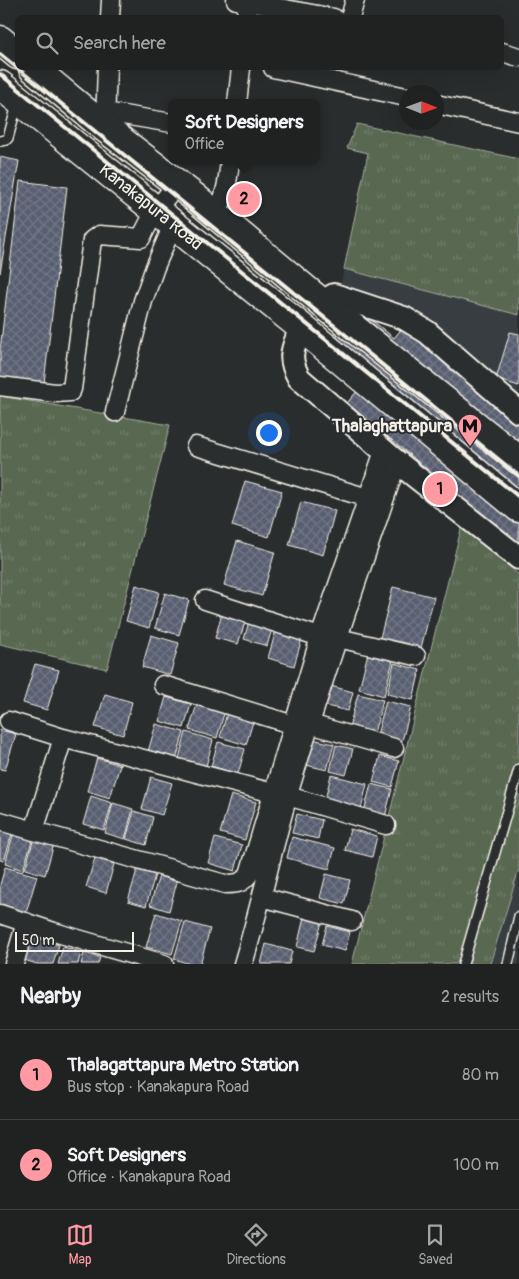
<!DOCTYPE html>
<html lang="en">
<head>
<meta charset="utf-8">
<style>
  body { margin:0; font-family:Pangolin,sans-serif; background:#282a2a; color:#f1f3f6 }
  .compass { position:absolute; left:399px; top:85px; width:45px; height:45px; border-radius:50%; background:#202222; box-shadow:0 5px 20px #0002; rotate:91deg }
  .scale { position:absolute; left:15px; bottom:12px; width:119px; box-sizing:border-box; padding-left:5px; border:2px solid #f4f1e8; border-top:0; font-size:14px; line-height:18px; white-space:nowrap; color:#f4f1e8; -webkit-text-stroke:4px #2a2d2e; paint-order:stroke }
  .you { position:absolute; left:268px; top:432px; width:18px; height:18px; margin:-12px; border:4px solid #fff; border-radius:50%; background:#1a73e8; box-shadow:0 0 0 8px #1a73e833 }
  .badge { display:grid; place-items:center; width:32px; height:32px; border-radius:50%; background:#ff9aa2; color:#111; font-size:16px; font-weight:700 }
  .pin { position:absolute; translate:-50% -50%; border:2px solid #fff; box-shadow:0 1px 5px #0006 }
  .popup { position:absolute; left:168px; top:99px; width:152px; height:65px; box-sizing:border-box; display:grid; place-content:center; border-radius:8px; background:#202222; filter:drop-shadow(0 1px 4px #0005); font-size:16px; white-space:nowrap; color:#a2a4a5 }
  .popup b { font-size:19px; color:#f1f3f6 }
  .popup::after { content:''; position:absolute; left:50%; top:100%; margin-left:-10px; border:10px solid transparent; border-top-color:#202222 }
  .list { margin:0; padding:0; list-style:none }
  h2 { display:flex; justify-content:space-between; align-items:center; height:65px; margin:0; padding:0 20px; font-size:21px }
  h2 small { font-size:16px; font-weight:400; color:#a2a4a5 }
  .list li { display:grid; grid-template-columns:32px 1fr auto; gap:15px; align-items:center; box-sizing:border-box; height:90px; padding:0 20px; border-top:1px solid #3d3f40 }
  .list b { display:block; font-size:19px; white-space:nowrap }
  .list p { margin:0; font-size:16px; white-space:nowrap; color:#a2a4a5 }
  .list em { font-size:16px; font-style:normal; color:#a2a4a5 }
  .icon { flex:none; width:28px; height:28px; fill:none; stroke:currentColor; stroke-width:2; stroke-linecap:round; stroke-linejoin:round }
  .map { position:relative; flex:none; width:519px; height:964px; overflow:hidden }
  .search { position:absolute; background:#202222; box-shadow:0 5px 20px #0002; left:15px; right:15px; top:15px; height:55px; display:flex; align-items:center; gap:12px; box-sizing:border-box; padding:0 18px; border-radius:8px; color:#a2a4a5; font-size:19px }
  .sheet { height:245px; background:#202222 }
  nav { display:flex; justify-content:space-around; align-items:center; box-sizing:border-box; height:70px; border-top:1px solid #3d3f40; background:#202222; font-size:14px; color:#a2a4a5 }
  nav a { display:grid; justify-items:center; gap:2px }
  nav .on { color:#ff9aa2 }
  .map>svg:first-child { display:block }
  .built { fill:#383c42 }
  .grass { fill:url(#grass-tufts); stroke:#a6ac9c }
  .building { fill:url(#building-cross-hatch); stroke:#f4f1e8 }
  .lines { fill:none; stroke-linecap:round; stroke-linejoin:round }
  .service-casing { stroke:#f4f1e8; stroke-width:12 }
  .minor-casing { stroke:#f4f1e8; stroke-width:21 }
  .tertiary-casing { stroke:#f4f1e8; stroke-width:26 }
  .trunk-casing { stroke:#f4f1e8; stroke-width:31 }
  .service { stroke:#2a2d2e; stroke-width:9 }
  .minor { stroke:#2a2d2e; stroke-width:18 }
  .tertiary { stroke:#2a2d2e; stroke-width:22 }
  .trunk { stroke:#2a2d2e; stroke-width:28 }
  .rail { stroke:#f4f1e8; stroke-width:4 }
  .labels { text-anchor:middle; dominant-baseline:central; stroke-width:4; stroke-linejoin:round; paint-order:stroke }
  .street-label { font-size:18px; fill:#f4f1e8; stroke:#2a2d2e }
  .poi-label { font-size:18px; font-weight:bold; fill:#f4f1e8; stroke:#2a2d2e; text-anchor:end }
</style>
</head>
<body>
<div class="map">
<svg width="519" height="964" viewBox="0 0 519 964">
  <defs>
    <pattern id="grass-tufts" width="24" height="20" patternUnits="userSpaceOnUse" patternTransform="scale(1.25)"><rect width="24" height="20" fill="#596851"/><path d="M3 7l-1-3M5 7V3M7 7l1-3M15 17l-1-3M17 17v-4M19 17l1-3" fill="none" stroke="#717e6a"/></pattern>
    <pattern id="building-cross-hatch" width="8" height="8" patternUnits="userSpaceOnUse" patternTransform="scale(1.25)"><rect width="8" height="8" fill="#585f71"/><path d="M0 0l8 8M0 8l8-8" fill="none" stroke="#717685"/></pattern>
  </defs>
  <rect width="100%" height="100%" fill="#2a2d2e"/>
  <filter id="ink" filterUnits="userSpaceOnUse"><feTurbulence type="fractalNoise" baseFrequency=".02" numOctaves="2"/><feDisplacementMap in="SourceGraphic" scale="10" xChannelSelector="R" yChannelSelector="G"/><feConvolveMatrix kernelMatrix="1 2 1 2 8 2 1 2 1" color-interpolation-filters="sRGB"/></filter>
  <g filter="url(#ink)">
    <path class="built" d="M344 269 519 315V401L340 288Z
      M519 869V964H490Z"/>
    <path class="grass" d="M357 124 519 159V315L344 269 368 153 347 148Z
      M0 396 170 425 107 669 0 644Z
      M462 525 519 575V869L490 964H352Z"/>
    <path class="building" d="M0 157 19 161 0 273Z
      M20 181 67 187 44 383 0 377V350Z
      M359 310 394 338 404 326 519 420V545L347 403 359 389 320 357Z
      M510 332 519 334V386L496 379Z
      M245 481 282 491 269 537 232 526Z
      M301 502 335 511 323 555 289 545Z
      M237 541 275 552 262 596 224 585Z
      M136 585 159 592 149 628 126 621Z
      M393 587 434 597 421 648 380 638Z
      M165 593 189 600 179 635 155 628Z
      M223 610 247 616 238 644 215 638Z
      M250 618 273 625 267 646 244 639Z
      M277 627 303 635 294 666 268 658Z
      M151 635 179 643 170 675 142 667Z
      M368 653 393 660 384 696 359 689Z
      M394 663 420 670 413 700 387 694Z
      M35 664 59 670 47 710 23 703Z
      M331 686 353 692 348 711 326 706Z
      M105 694 132 702 123 735 95 727Z
      M358 694 383 700 374 733 349 727Z
      M166 697 191 704 184 728 159 721Z
      M198 701 225 710 217 738 189 730Z
      M386 701 411 707 402 741 377 735Z
      M228 710 254 718 246 745 220 737Z
      M156 724 184 732 175 763 147 755Z
      M0 730 16 734 5 770 0 769Z
      M186 732 213 740 205 770 178 762Z
      M312 739 334 744 327 770 306 765Z
      M218 742 245 749 238 774 211 766Z
      M336 745 353 749 346 775 330 771Z
      M380 756 399 761 392 787 373 782Z
      M97 758 120 765 110 798 87 791Z
      M331 775 367 784 361 809 325 800Z
      M151 777 172 783 162 815 142 809Z
      M371 784 392 789 385 817 364 812Z
      M231 795 256 802 245 840 220 833Z
      M91 796 112 803 104 830 83 824Z
      M113 803 133 809 125 839 105 833Z
      M134 811 153 817 146 845 126 839Z
      M297 814 322 820 318 839 292 833Z
      M350 829 377 836 372 857 345 850Z
      M0 831 12 834 4 861 0 860Z
      M14 832 33 838 23 870 5 864Z
      M292 837 335 848 329 869 287 858Z
      M34 838 54 844 45 875 25 869Z
      M215 838 242 845 235 871 208 863Z
      M95 858 114 864 106 893 86 887Z
      M5 867 37 876 26 913 0 905V885Z
      M137 870 155 875 146 906 128 901Z
      M326 874 350 880 344 904 320 898Z
      M159 876 177 882 169 911 150 905Z
      M156 913 182 921 172 954 146 947Z
      M304 917 322 922 314 951 297 947Z
      M185 922 210 929 200 964H190L174 959Z
      M327 926 350 932 345 951 322 945Z
      M31 936 59 945 53 964H37L24 960Z
      M266 944 292 951 289 964H261Z
      M63 947 81 952 78 964H58Z
      M84 953 100 957 98 964H81Z"/>
    <g class="lines">
      <defs>
        <path id="service" d="M0 141 6 140 8 138 17 105
          M463 964 519 769
          M508 964 519 916"/>
        <path id="minor" d="M236 0 334 18
          M110 18 111 0
          M246 18 248 0
          M350 18 355 0
          M502 52 519 57
          M273 68 406 97
          M237 103 241 68
          M436 104 519 122
          M105 112 172 123
          M105 122 107 68
          M214 215C226 200 228 179 230 160
          M0 386 55 393 70 392 72 389 92 240 99 235 141 238 155 211 177 184
          M115 412 143 301 155 267 173 225
          M196 446 368 498
          M205 600 320 637
          M338 638 416 656
          M163 685 294 725
          M9 721 63 738 273 793
          M310 724 394 748
          M63 738 34 831 225 884C236 884 242 884 249 874L320 637 384 451
          M288 796 386 825
          M0 821 34 831
          M262 897 352 921
          M0 914 54 932 164 964
          M14 964 26 922
          M243 964C260 908 272 851 288 795 321 683 360 573 397 462"/>
        <path id="tertiary" d="M322 303 334 295 404 318 427 332 519 412
          M301 327C293 349 287 357 299 378L397 462 519 558"/>
        <g id="trunk">
          <path d="M0 40 18 55"/>
          <path d="M33 68 105 128 193 196 322 303 519 460"/>
          <path id="s1" d="M0 85 301 327 519 508"/>
        </g>
      </defs>
      <use href="#service" class="service-casing"/>
      <use href="#minor" class="minor-casing"/>
      <use href="#tertiary" class="tertiary-casing"/>
      <use href="#trunk" class="trunk-casing"/>
      <use href="#service" class="service"/>
      <use href="#minor" class="minor"/>
      <use href="#tertiary" class="tertiary"/>
      <use href="#trunk" class="trunk"/>
      <path class="rail" d="M0 54 519 476
        M0 74 519 497"/>
    </g>
  </g>
  <defs>
    <symbol id="metro-pin" viewBox="-11 -11 22 30"><path d="M0 17L-7.5 6A9.5 9.5 0 1 1 7.5 6Z" fill="#ff9aa2" stroke="#2a2d2e"/><path d="M-5.5 5V-5H-3L0 0L3-5H5.5V5H3V-.5L0 4L-3-.5V5Z" fill="#111"/></symbol>
  </defs>
  <g fill-rule="evenodd">
    <use href="#metro-pin" x="456" y="412" width="28" height="38"/>
  </g>
  <g class="labels">
    <g class="street-label">
      <text stroke="none"><textPath href="#s1" startOffset="194">Kanakapura Road</textPath></text>
    </g>
    <g class="poi-label">
      <text x="452" y="426">Thalaghattapura</text>
    </g>
  </g>
</svg>
<svg class="compass" viewBox="-18 -18 36 36"><path d="M0-13l5 13h-10z" fill="#e53935"/><path d="M0 13l5-13h-10z" fill="#a2a4a5"/></svg>
<div class="scale">50 m</div>
<div class="you"></div>
<div class="pin badge" style="left:440px;top:489px">1</div>
<div class="pin badge" style="left:244px;top:199px">2</div>
<div class="popup"><b>Soft Designers</b>Office</div>
<div class="search"><svg class="icon" aria-label="search" viewBox="0 0 24 24"><circle cx="10" cy="10" r="6"/><path d="M15 15l6 6"/></svg>Search here</div>
</div>
<section class="sheet">
<h2>Nearby<small>2 results</small></h2>
<ul class="list">
<li><span class="badge">1</span><div><b>Thalagattapura Metro Station</b><p>Bus stop · Kanakapura Road</p></div><em>80 m</em></li>
<li><span class="badge">2</span><div><b>Soft Designers</b><p>Office · Kanakapura Road</p></div><em>100 m</em></li>
</ul>
</section>
<nav>
<a class="on"><svg class="icon" aria-label="map" viewBox="0 0 24 24"><path d="M3 6l6-2 6 2 6-2v14l-6 2-6-2-6 2zM9 4v14M15 6v14"/></svg>Map</a>
<a><svg class="icon" aria-label="directions" viewBox="0 0 24 24"><path d="M12 3l9 9-9 9-9-9zM9 14v-3h6M13 9l2 2-2 2"/></svg>Directions</a>
<a><svg class="icon" aria-label="saved" viewBox="0 0 24 24"><path d="M7 4h10v16l-5-4-5 4z"/></svg>Saved</a>
</nav>
</body>
</html>
